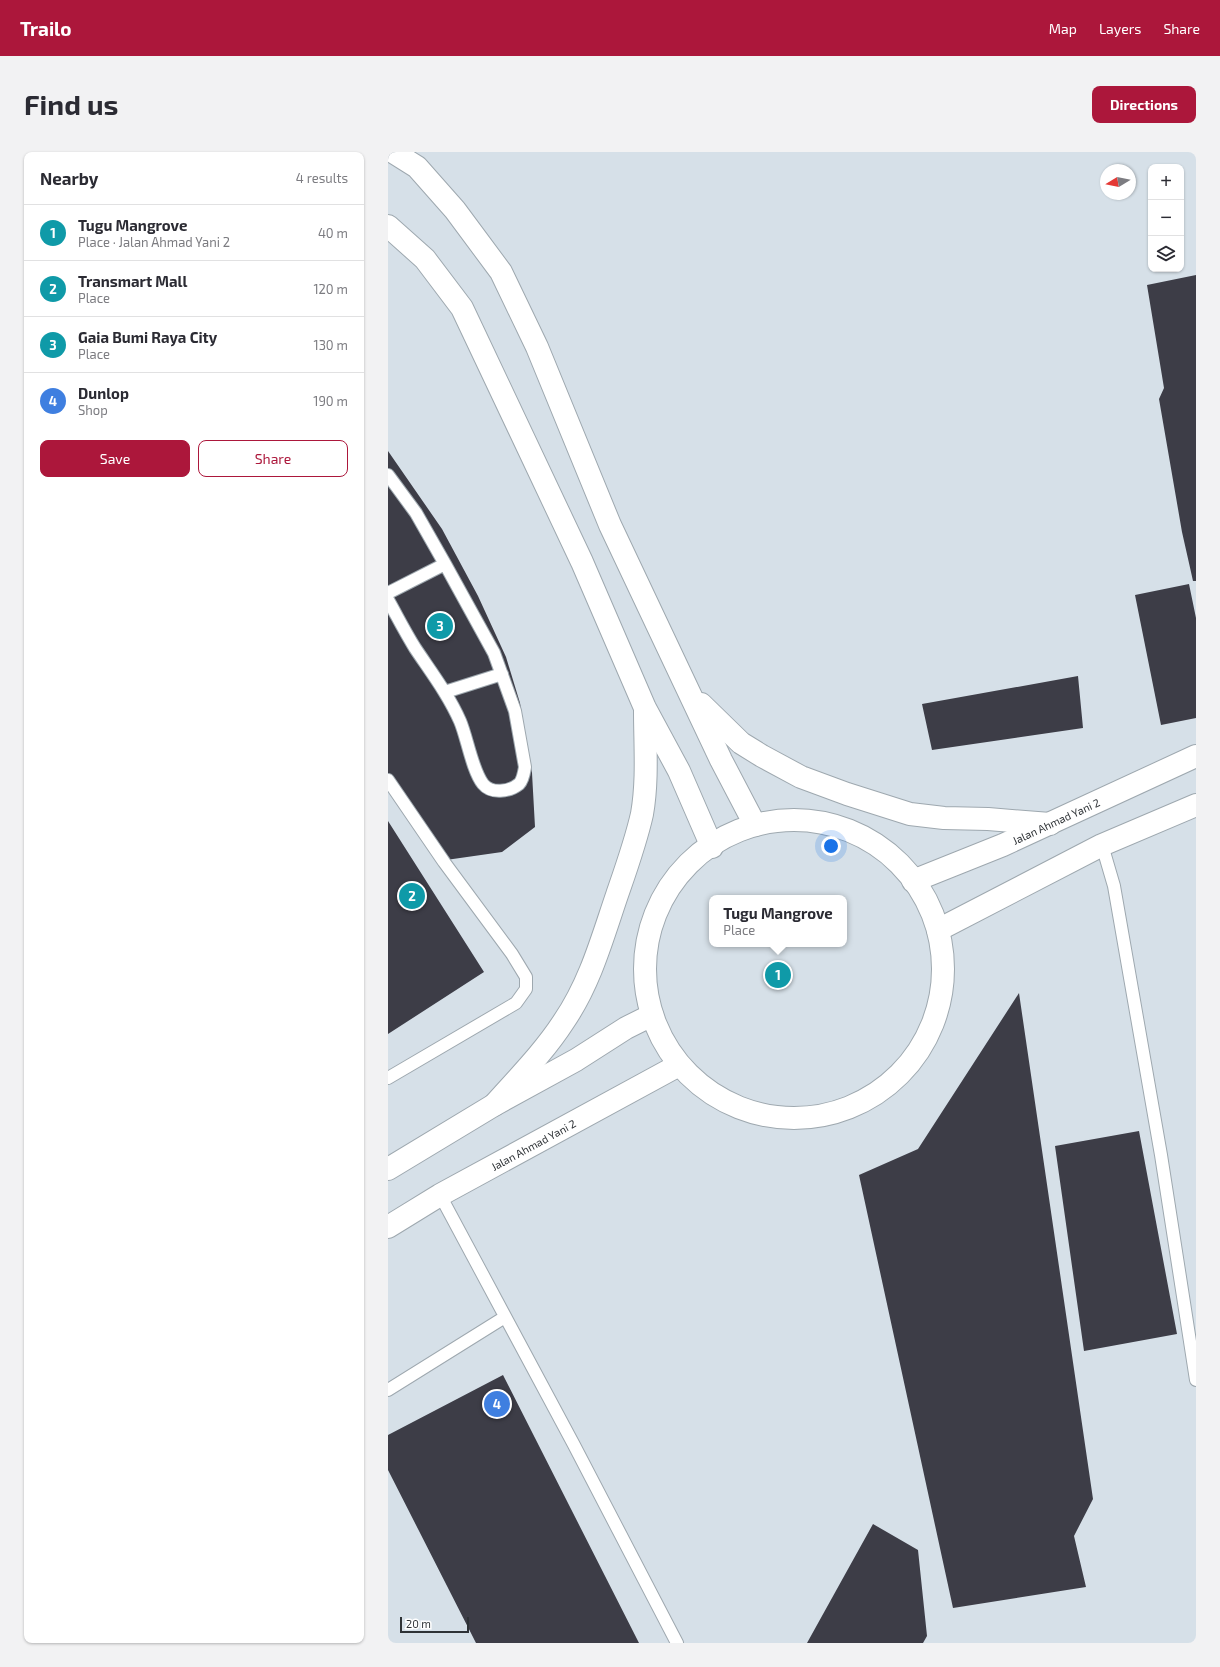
<!DOCTYPE html>
<html lang="en">
<head>
<meta charset="utf-8">
<style>
  body { margin:0; font-family:"Exo 2",sans-serif; background:#f2f2f3; color:#2b2b33 }
  .controls { position:absolute; right:12px; top:12px; display:grid; overflow:hidden; border-radius:8px; box-shadow:0 1px 3px #0004 }
  .controls button { width:36px; height:36px; display:grid; place-items:center; padding:0; border:0; border-bottom:1px solid #e1e1e2; background:#fff; color:#2b2b33; font:20px sans-serif }
  .compass { position:absolute; left:712px; top:12px; width:36px; height:36px; border-radius:50%; background:#fff; box-shadow:0 1px 3px #0004; rotate:260deg }
  .scale { position:absolute; left:12px; bottom:10px; width:69px; box-sizing:border-box; padding-left:4px; border:2px solid #2e3236; border-top:0; font-size:11px; line-height:14px; white-space:nowrap; color:#2e3236; -webkit-text-stroke:3px #fff; paint-order:stroke }
  .you { position:absolute; left:443px; top:694px; width:14px; height:14px; margin:-10px; border:3px solid #fff; border-radius:50%; background:#1a73e8; box-shadow:0 0 0 6px #1a73e833 }
  .badge { display:grid; place-items:center; width:26px; height:26px; border-radius:50%; background:#ac173b; color:#fff; font-size:13px; font-weight:700 }
  .pin { position:absolute; translate:-50% -50%; border:2px solid #fff; box-shadow:0 1px 4px #0006 }
  .popup { position:absolute; left:321px; top:743px; width:138px; height:52px; box-sizing:border-box; display:grid; place-content:center; border-radius:8px; background:#fff; filter:drop-shadow(0 1px 3px #0005); font-size:13px; white-space:nowrap; color:#7c7c81 }
  .popup b { font-size:15px; color:#2b2b33 }
  .popup::after { content:''; position:absolute; left:50%; top:100%; margin-left:-8px; border:8px solid transparent; border-top-color:#fff }
  .list { margin:0; padding:0; list-style:none }
  h2 { display:flex; justify-content:space-between; align-items:center; height:52px; margin:0; padding:0 16px; font-size:17px }
  h2 small { font-size:13px; font-weight:400; color:#7c7c81 }
  .list li { display:grid; grid-template-columns:26px 1fr auto; gap:12px; align-items:center; box-sizing:border-box; height:56px; padding:0 16px; border-top:1px solid #e1e1e2 }
  .list b { display:block; font-size:15px; white-space:nowrap }
  .list p { margin:0; font-size:13px; white-space:nowrap; color:#7c7c81 }
  .list em { font-size:13px; font-style:normal; color:#7c7c81 }
  .actions { display:flex; gap:8px; padding:12px 16px }
  .actions a { flex:1; padding:9px 0; border:1px solid #ac173b; border-radius:8px; text-align:center; font-size:14px; color:#ac173b }
  .actions .main { background:#ac173b; color:#fff }
  .icon { flex:none; width:22px; height:22px; fill:none; stroke:currentColor; stroke-width:2; stroke-linecap:round; stroke-linejoin:round }
  .map { position:relative; flex:none; width:808px; height:1491px; overflow:hidden; border-radius:8px }
  header { display:flex; align-items:center; gap:24px; box-sizing:border-box; height:56px; padding:0 20px; background:#ac173b; color:#fff }
  header strong { font-size:19px }
  nav { display:flex; gap:22px; margin-inline-start:auto; font-size:14px }
  .intro { display:flex; align-items:center; justify-content:space-between; box-sizing:border-box; height:96px; padding:0 24px }
  h1 { margin:0; font-size:28px }
  .button { padding:10px 18px; border-radius:8px; background:#ac173b; color:#fff; font-size:14px; font-weight:700 }
  main { display:flex; gap:24px; padding:0 24px }
  aside { flex:1; background:#fff; border-radius:8px; box-shadow:0 1px 3px #0004 }
  .map>svg:first-child { display:block }
  .building { fill:#3d3d47 }
  .lines { fill:none; stroke-linecap:round; stroke-linejoin:round }
  .service-casing { stroke:#9ea8af; stroke-width:14 }
  .trunk-casing { stroke:#9ea8af; stroke-width:24 }
  .service { stroke:#fff; stroke-width:12 }
  .trunk { stroke:#fff; stroke-width:22 }
  .labels { text-anchor:middle; dominant-baseline:central; stroke-width:4; stroke-linejoin:round; paint-order:stroke }
  .street-label { font-size:11px; fill:#2e3236; stroke:#fff }
</style>
</head>
<body>
<header>
<strong>Trailo</strong>
<nav><a>Map</a><a>Layers</a><a>Share</a></nav>
</header>
<div class="intro"><h1>Find us</h1><a class="button">Directions</a></div>
<main>
<aside>
<h2>Nearby<small>4 results</small></h2>
<ul class="list">
<li><span class="badge" style="background:#0f9aa8">1</span><div><b>Tugu Mangrove</b><p>Place · Jalan Ahmad Yani 2</p></div><em>40 m</em></li>
<li><span class="badge" style="background:#0f9aa8">2</span><div><b>Transmart Mall</b><p>Place</p></div><em>120 m</em></li>
<li><span class="badge" style="background:#0f9aa8">3</span><div><b>Gaia Bumi Raya City</b><p>Place</p></div><em>130 m</em></li>
<li><span class="badge" style="background:#3f7fe0">4</span><div><b>Dunlop</b><p>Shop</p></div><em>190 m</em></li>
</ul>
<div class="actions"><a class="main">Save</a><a>Share</a></div>
</aside>
<div class="map">
<svg width="808" height="1491" viewBox="0 0 808 1491">
  <rect width="100%" height="100%" fill="#d6e0e8"/>
  <path class="building" d="M808 123V429H805L803 420 794 380 771 247 776 236 759 133Z
    M0 299 54 377 90 444 118 505 132 551 144 621 147 675 114 700 58 708 0 626Z
    M801 432 808 466V566L773 573 747 443Z
    M690 524 695 576 544 598 534 552Z
    M0 669 96 820 0 882Z
    M631 841 705 1347 686 1384 698 1435 565 1456 471 1023 530 997Z
    M751 979 789 1182 696 1199 667 994Z
    M115 1223 251 1491H88L0 1318V1283Z
    M485 1372 530 1398 539 1484 535 1491H419Z"/>
  <g class="lines">
    <defs>
      <path id="service" d="M0 323 28 361 57 412 106 501 127 559 137 615C136 621 135 628 131 632 121 640 103 642 95 632 84 618 79 585 72 569 60 542 43 520 27 496 17 480 9 464 0 448
        M0 441 57 412
        M57 540 114 522
        M0 628 56 710 124 802 138 825V837L128 851 0 926
        M714 693 726 734 773 1003 808 1228
        M52 1043 186 1293 289 1491
        M0 1238 117 1165"/>
      <g id="trunk">
        <path d="M5 0 29 15 67 58 113 120 149 195 222 373 333 608 367 673"/>
        <path d="M0 74 37 107 74 156 194 410 257 556 291 619 324 695"/>
        <path d="M313 552 353 591 374 604 413 625 459 642 522 662 556 666 600 667 662 672"/>
        <circle cx="406" cy="817" r="149"/>
        <path id="s1" d="M525 729 615 693 808 604"/>
        <path d="M550 778 714 693 808 653"/>
        <path d="M106 953C130 926 156 900 176 869 202 831 214 787 229 743 238 717 248 689 254 662 260 628 257 593 257 559"/>
        <path d="M0 1017 106 953 188 908 238 876 264 863"/>
        <path id="s2" d="M0 1075 52 1043 291 913"/>
      </g>
    </defs>
    <use href="#service" class="service-casing"/>
    <use href="#trunk" class="trunk-casing"/>
    <use href="#service" class="service"/>
    <use href="#trunk" class="trunk"/>
  </g>
  <g class="labels">
    <g class="street-label">
      <text stroke="none"><textPath href="#s1" startOffset="155">Jalan Ahmad Yani 2</textPath></text>
      <text stroke="none"><textPath href="#s2" startOffset="167">Jalan Ahmad Yani 2</textPath></text>
    </g>
  </g>
</svg>
<div class="controls">
<button>+</button>
<button>−</button>
<button><svg class="icon" aria-label="layers" viewBox="0 0 24 24"><path d="M12 4l9 5-9 5-9-5zM3 14l9 5 9-5"/></svg></button>
</div>
<svg class="compass" viewBox="-18 -18 36 36"><path d="M0-13l5 13h-10z" fill="#e53935"/><path d="M0 13l5-13h-10z" fill="#7c7c81"/></svg>
<div class="scale">20 m</div>
<div class="you"></div>
<div class="pin badge" style="left:390px;top:823px;background:#0f9aa8">1</div>
<div class="popup"><b>Tugu Mangrove</b>Place</div>
<div class="pin badge" style="left:24px;top:744px;background:#0f9aa8">2</div>
<div class="pin badge" style="left:52px;top:474px;background:#0f9aa8">3</div>
<div class="pin badge" style="left:109px;top:1252px;background:#3f7fe0">4</div>
</div>
</main>
</body>
</html>
